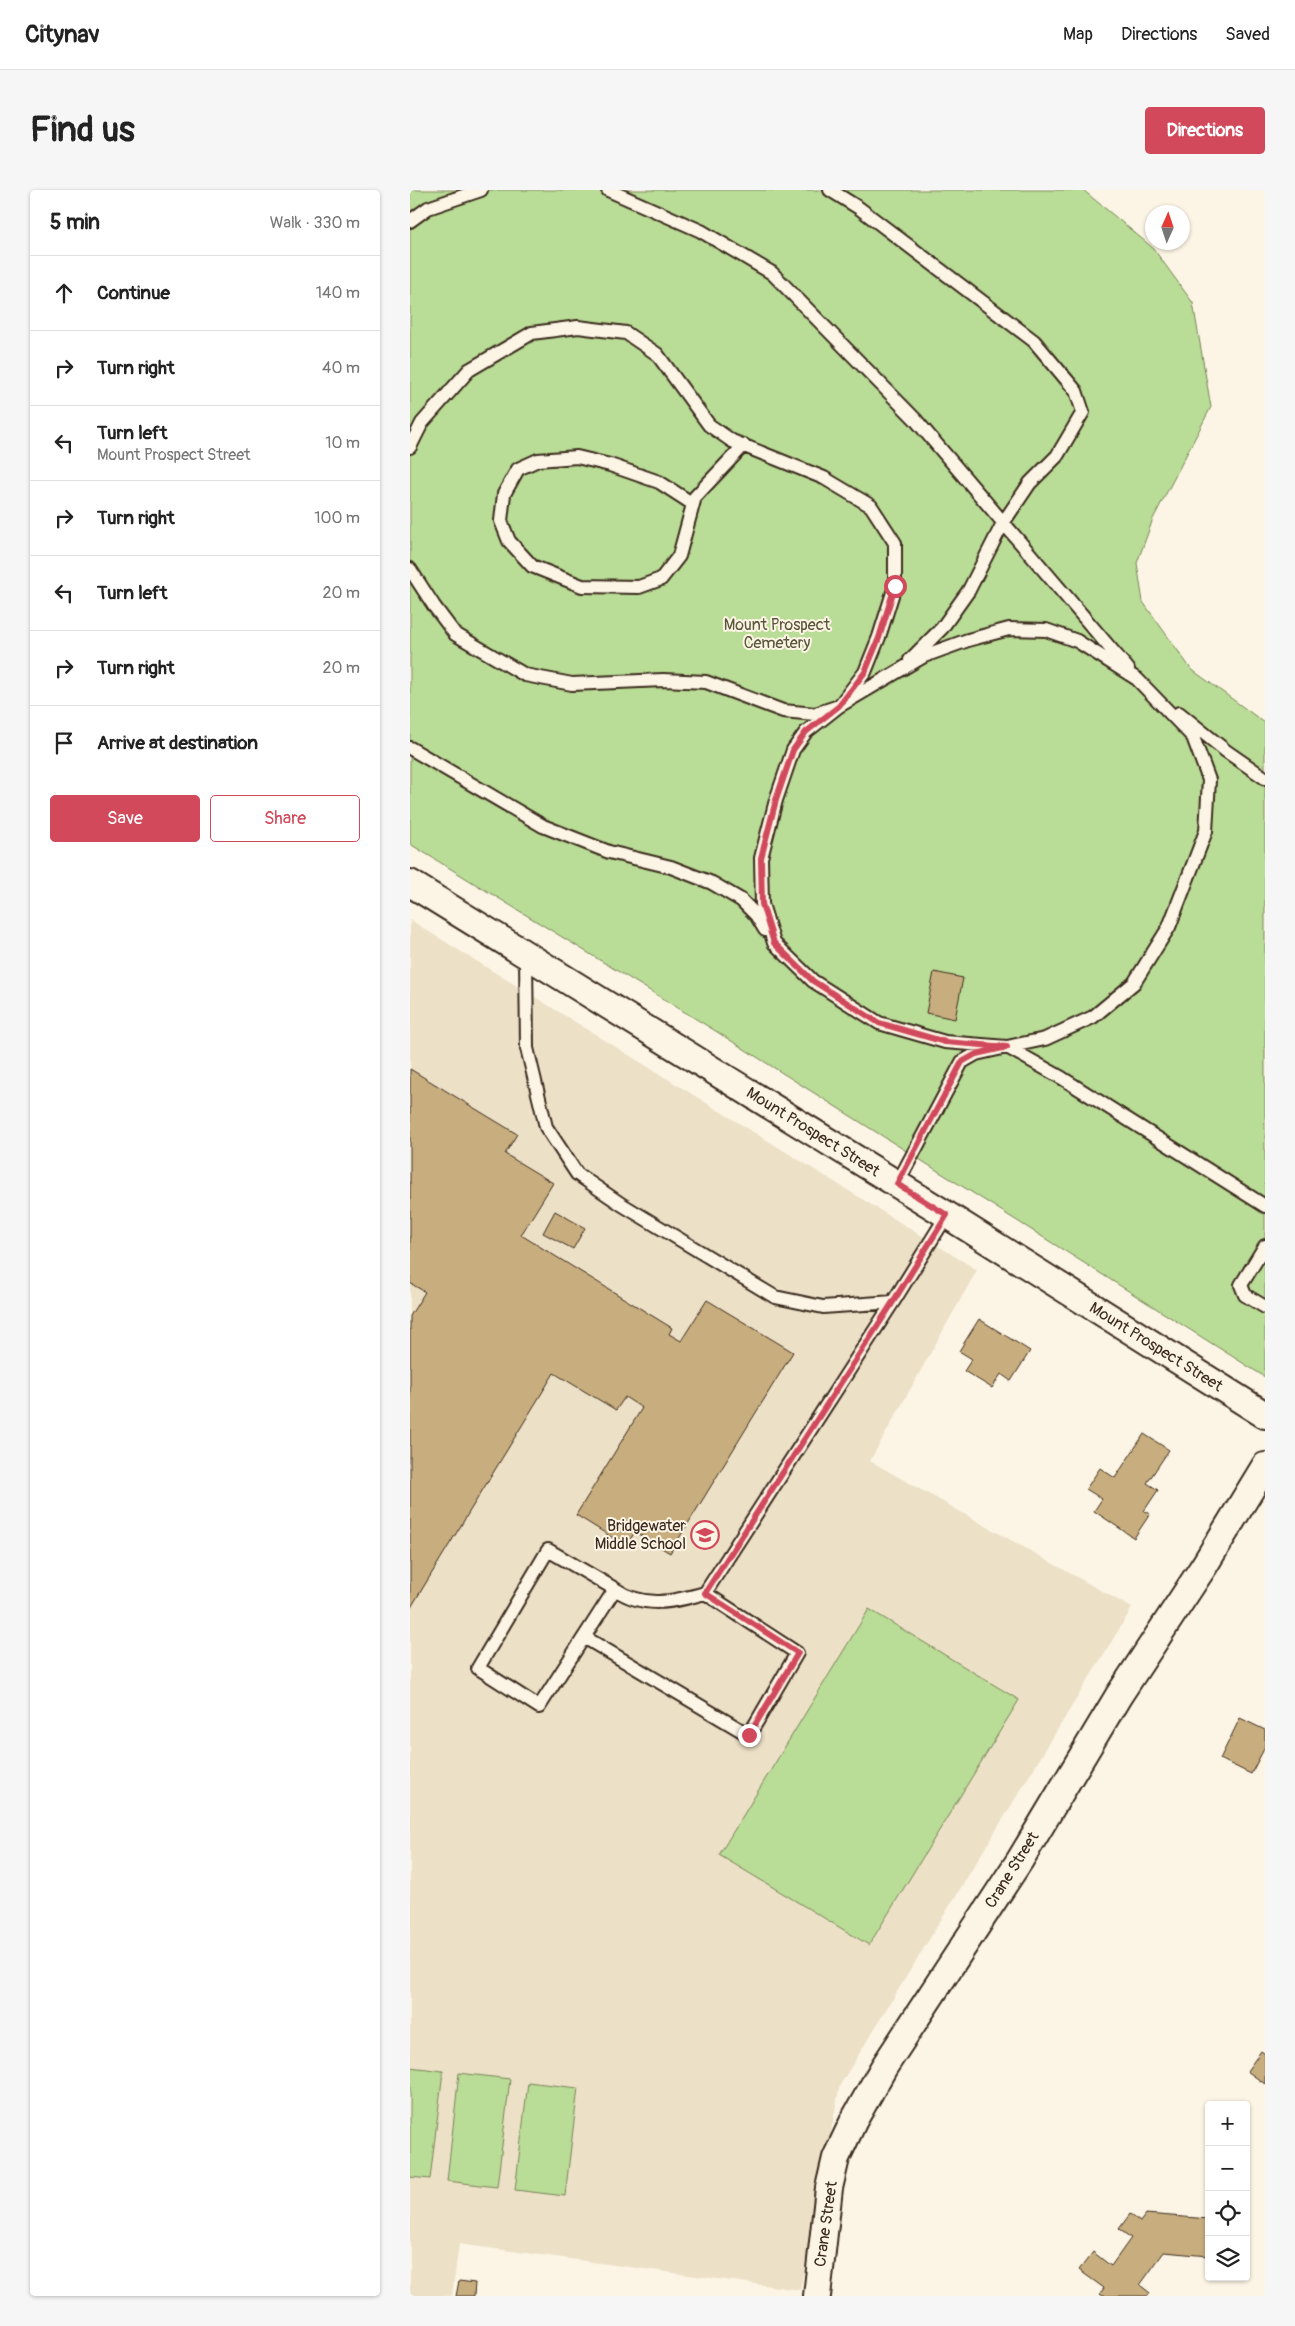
<!DOCTYPE html>
<html lang="en">
<head>
<meta charset="utf-8">
<style>
  body { margin:0; font-family:Pangolin,sans-serif; background:#f6f6f6; color:#222 }
  .controls { position:absolute; right:15px; bottom:15px; display:grid; overflow:hidden; border-radius:5px; box-shadow:0 1px 4px #0004 }
  .controls button { width:45px; height:45px; display:grid; place-items:center; padding:0; border:0; border-bottom:1px solid #e0e0e0; background:#fff; color:#222; font:25px sans-serif }
  .compass { position:absolute; left:735px; top:15px; width:45px; height:45px; border-radius:50%; background:#fff; box-shadow:0 1px 4px #0004; rotate:3deg }
  .stop { position:absolute; width:15px; height:15px; margin:-11px; border:4px solid #d1495b; border-radius:50%; background:#fff }
  .stop.end { background:#d1495b; border-color:#fff; box-shadow:0 1px 5px #0008 }
  .list { margin:0; padding:0; list-style:none }
  h2 { display:flex; justify-content:space-between; align-items:center; height:65px; margin:0; padding:0 20px; font-size:21px }
  h2 small { font-size:16px; font-weight:400; color:#767676 }
  .list li { display:grid; grid-template-columns:32px 1fr auto; gap:15px; align-items:center; box-sizing:border-box; height:75px; padding:0 20px; border-top:1px solid #e0e0e0 }
  .list b { display:block; font-size:19px; white-space:nowrap }
  .list p { margin:0; font-size:16px; white-space:nowrap; color:#767676 }
  .list em { font-size:16px; font-style:normal; color:#767676 }
  .actions { display:flex; gap:10px; padding:15px 20px }
  .actions a { flex:1; padding:11px 0; border:1px solid #d1495b; border-radius:5px; text-align:center; font-size:18px; color:#d1495b }
  .actions .main { background:#d1495b; color:#fff }
  .icon { flex:none; width:28px; height:28px; fill:none; stroke:currentColor; stroke-width:2; stroke-linecap:round; stroke-linejoin:round }
  .map { position:relative; flex:none; width:855px; height:2106px; overflow:hidden; border-radius:5px }
  header { display:flex; align-items:center; gap:30px; box-sizing:border-box; height:70px; padding:0 25px; background:#fff; border-bottom:1px solid #e0e0e0 }
  header strong { font-size:24px }
  nav { display:flex; gap:28px; margin-inline-start:auto; font-size:18px }
  .intro { display:flex; align-items:center; justify-content:space-between; box-sizing:border-box; height:120px; padding:0 30px }
  h1 { margin:0; font-size:35px }
  .button { padding:12px 22px; border-radius:5px; background:#d1495b; color:#fff; font-size:18px; font-weight:700 }
  main { display:flex; gap:30px; padding:0 30px }
  aside { flex:1; background:#fff; border-radius:5px; box-shadow:0 1px 4px #0004 }
  .map>svg:first-child { display:block }
  .built { fill:#ece0c6 }
  .green { fill:#b9dc96; stroke:#7a835a }
  .building { fill:#c8ae7e; stroke:#3b2a1e }
  .lines { fill:none; stroke-linecap:round; stroke-linejoin:round }
  .lane-casing { stroke:#3b2a1e; stroke-width:16 }
  .street-casing { stroke:#3b2a1e; stroke-width:30 }
  .lane { stroke:#fcf5e5; stroke-width:12 }
  .street { stroke:#fcf5e5; stroke-width:26 }
  .route { stroke:#d1495b; stroke-width:6 }
  .labels { text-anchor:middle; dominant-baseline:central; stroke-width:4; stroke-linejoin:round; paint-order:stroke }
  .park-label { font-size:16px; fill:#5a563c; stroke:#fcf5e5 }
  .street-label { font-size:16px; fill:#3b2a1e; stroke:#fcf5e5 }
  .poi-label { font-size:16px; fill:#3b2a1e; stroke:#fcf5e5; text-anchor:end }
</style>
</head>
<body>
<header>
<strong>Citynav</strong>
<nav><a>Map</a><a>Directions</a><a>Saved</a></nav>
</header>
<div class="intro"><h1>Find us</h1><a class="button">Directions</a></div>
<main>
<aside>
<h2>5 min<small>Walk · 330 m</small></h2>
<ul class="list">
<li><svg class="icon" aria-label="ahead" viewBox="0 0 24 24"><path d="M12 20V5M6 11l6-6 6 6"/></svg><div><b>Continue</b></div><em>140 m</em></li>
<li><svg class="icon" aria-label="right" viewBox="0 0 24 24"><path d="M7 20v-9h11M14 6l5 5-5 5"/></svg><div><b>Turn right</b></div><em>40 m</em></li>
<li><svg class="icon" aria-label="left" viewBox="0 0 24 24"><path d="M17 20v-9H6M10 6l-5 5 5 5"/></svg><div><b>Turn left</b><p>Mount Prospect Street</p></div><em>10 m</em></li>
<li><svg class="icon" aria-label="right" viewBox="0 0 24 24"><path d="M7 20v-9h11M14 6l5 5-5 5"/></svg><div><b>Turn right</b></div><em>100 m</em></li>
<li><svg class="icon" aria-label="left" viewBox="0 0 24 24"><path d="M17 20v-9H6M10 6l-5 5 5 5"/></svg><div><b>Turn left</b></div><em>20 m</em></li>
<li><svg class="icon" aria-label="right" viewBox="0 0 24 24"><path d="M7 20v-9h11M14 6l5 5-5 5"/></svg><div><b>Turn right</b></div><em>20 m</em></li>
<li><svg class="icon" aria-label="arrive" viewBox="0 0 24 24"><path d="M6 21V4h12l-3 4 3 4H6"/></svg><div><b>Arrive at destination</b></div></li>
</ul>
<div class="actions"><a class="main">Save</a><a>Share</a></div>
</aside>
<div class="map">
<svg width="855" height="2106" viewBox="0 0 855 2106">
  <rect width="100%" height="100%" fill="#fcf5e5"/>
  <filter id="ink" filterUnits="userSpaceOnUse"><feTurbulence type="fractalNoise" baseFrequency=".02" numOctaves="2"/><feDisplacementMap in="SourceGraphic" scale="10" xChannelSelector="R" yChannelSelector="G"/><feConvolveMatrix kernelMatrix="1 2 1 2 8 2 1 2 1" color-interpolation-filters="sRGB"/></filter>
  <g filter="url(#ink)">
    <path class="built" d="M0 730 567 1080 460 1271 722 1418 430 1895 390 2100 49 2054 42 2106H0Z"/>
    <path class="green" d="M0 0H673L743 58 783 113 801 217 743 329 727 373 733 412 781 479 855 533V1187L304 840 0 654Z
      M459 1419 609 1510 459 1755 309 1665Z
      M0 1877 33 1881 20 1989 0 1987Z
      M49 1883 100 1889 87 1997 37 1991Z
      M118 1892 168 1898 155 2006 105 2000Z"/>
    <path class="building" d="M524 782 553 788 545 829 516 823Z
      M0 879 107 944 95 964 143 993 111 1045 262 1138 259 1144 271 1151 297 1110 383 1162 260 1363 225 1342 216 1356 166 1325 232 1218 215 1207 206 1220 144 1183 0 1419V1126L15 1102 0 1093Z
      M145 1021 175 1038 163 1059 133 1043Z
      M569 1129 620 1161 601 1191 591 1184 582 1198 554 1181 562 1169 549 1161Z
      M734 1244 759 1260 737 1293 748 1300 734 1321 740 1324 724 1348 684 1321 692 1309 676 1299 690 1278 705 1288Z
      M830 1528 855 1540V1557L841 1584 810 1569Z
      M851 1861 855 1864V1894L837 1881Z
      M720 2024 730 2032 736 2024 799 2029 798 2066 754 2062 730 2095 740 2103 738 2106H693L690 2104 694 2098 669 2080 683 2062 701 2076 721 2048 709 2039Z
      M49 2091 65 2093 64 2106H46Z"/>
    <g class="lines">
      <defs>
        <path id="lane" d="M198 0 291 41 362 83 505 229 718 479
          M420 0 449 18 624 151 666 201 673 222 647 266 620 293 593 333 559 400 532 438 500 470
          M0 31 18 18 71 0
          M0 257 12 233 59 180 122 143 168 137 216 143 247 164 299 235 322 251 414 288 461 316 485 353V396L469 447 455 482 429 516 405 524 373 521 296 492 253 490 162 494 115 485 45 444 24 416 0 379
          M283 314 249 292 200 275 167 267 128 270 108 279 94 304 91 331 99 351 122 376 172 396 229 397 251 389 269 366 285 307 334 255
          M769 523 816 561 855 588
          M0 558 133 636 199 662 261 677 302 693 331 710 346 725 355 740
          M116 765 117 858 136 937 167 984 211 1014 365 1107 413 1117 483 1112 537 1025
          M487 994 552 872 566 864 597 857 635 849 683 827 724 793 759 737 796 641 799 590 783 547 727 489 667 451 636 440 599 439 558 450 514 466 429 516 396 542 383 560 366 610 351 668 352 714 364 753 403 791 469 833 535 852 597 857 652 888 855 1016
          M855 1056 831 1095 835 1105 855 1117
          M205 1399 129 1517 68 1478 138 1360 205 1399C234 1419 263 1412 295 1403L483 1112
          M174 1447 339 1545 387 1463 295 1403"/>
        <path id="street" d="M0 693 537 1025 855 1225
          M407 2106 419 1998 426 1968 444 1930 474 1877 610 1670 709 1505 794 1376 855 1276"/>
      </defs>
      <use href="#lane" class="lane-casing"/>
      <use href="#street" class="street-casing"/>
      <use href="#lane" class="lane"/>
      <use href="#street" class="street"/>
    </g>
  </g>
  <g class="lines" filter="url(#ink)">
    <path class="route" d="M339 1545 388 1463 295 1403 483 1112 537 1025 487 994 552 872 566 864 597 857 535 852 469 833 403 791 364 753 352 714 351 668 366 610 383 560 396 542 429 516 455 482 469 448 485 396"/>
  </g>
  <defs>
    <symbol id="school-ring" viewBox="-11 -11 22 22"><circle r="9.5" fill="#fcf5e5" stroke="#d1495b" stroke-width="1.5"/><path d="M0-5L7-2L0 1L-7-2ZM-4 1L0 2.5L4 1V4Q0 6-4 4Z" fill="#d1495b"/></symbol>
  </defs>
  <g fill-rule="evenodd">
    <use href="#school-ring" x="279" y="1329" width="32" height="32"/>
  </g>
  <g class="labels">
    <g class="park-label">
      <text x="367" y="435">Mount Prospect<tspan x="367" dy="18">Cemetery</tspan></text>
    </g>
    <g class="street-label">
      <text transform="translate(403 942) rotate(32)">Mount Prospect Street</text>
      <text transform="translate(746 1157) rotate(32)">Mount Prospect Street</text>
      <text transform="translate(602 1680) rotate(-58)">Crane Street</text>
      <text transform="translate(416 2034) rotate(-82)">Crane Street</text>
    </g>
    <g class="poi-label">
      <text x="276" y="1336">Bridgewater<tspan x="276" dy="18">Middle School</tspan></text>
    </g>
  </g>
</svg>
<div class="controls">
<button>+</button>
<button>−</button>
<button><svg class="icon" aria-label="locate" viewBox="0 0 24 24"><circle cx="12" cy="12" r="6"/><path d="M12 2v4M12 18v4M2 12h4M18 12h4"/></svg></button>
<button><svg class="icon" aria-label="layers" viewBox="0 0 24 24"><path d="M12 4l9 5-9 5-9-5zM3 14l9 5 9-5"/></svg></button>
</div>
<svg class="compass" viewBox="-18 -18 36 36"><path d="M0-13l5 13h-10z" fill="#e53935"/><path d="M0 13l5-13h-10z" fill="#767676"/></svg>
<div class="stop" style="left:485px;top:396px"></div>
<div class="stop end" style="left:339px;top:1545px"></div>
</div>
</main>
</body>
</html>
